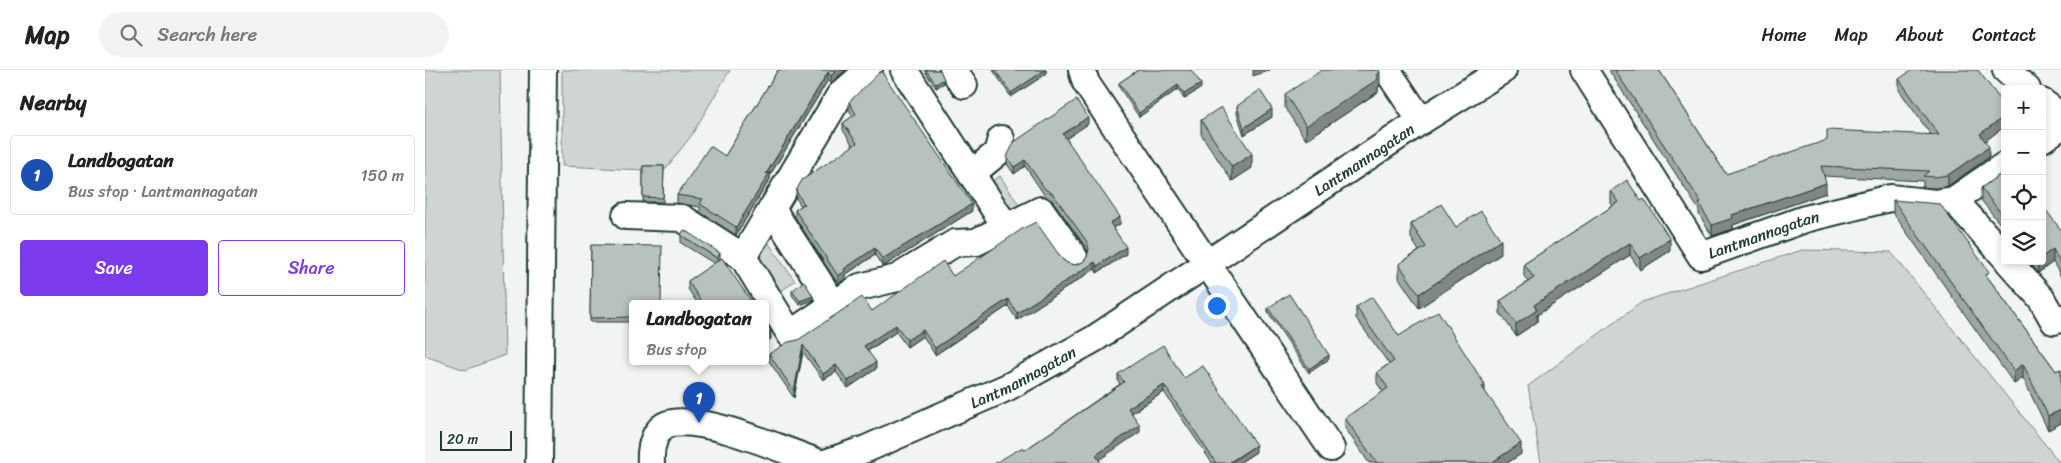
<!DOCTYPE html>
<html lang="en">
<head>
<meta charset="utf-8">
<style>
  body { margin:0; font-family:Sriracha,sans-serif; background:#f2f2f2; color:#222 }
  .controls { position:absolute; right:15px; top:15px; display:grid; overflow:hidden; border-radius:5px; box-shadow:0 2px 8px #0003 }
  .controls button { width:45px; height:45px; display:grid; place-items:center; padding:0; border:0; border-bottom:1px solid #e0e0e0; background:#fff; color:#222; font:25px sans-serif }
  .scale { position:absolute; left:15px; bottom:12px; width:72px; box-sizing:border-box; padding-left:5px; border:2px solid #1f3d34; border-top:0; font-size:14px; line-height:18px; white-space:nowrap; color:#1f3d34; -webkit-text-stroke:4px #fff; paint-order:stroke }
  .you { position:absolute; left:791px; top:235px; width:18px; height:18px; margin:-12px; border:4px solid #fff; border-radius:50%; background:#1a73e8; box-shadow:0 0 0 8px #1a73e833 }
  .badge { display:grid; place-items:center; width:32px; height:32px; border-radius:50%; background:#7c3aed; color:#fff; font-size:16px; font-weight:700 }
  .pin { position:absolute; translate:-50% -41px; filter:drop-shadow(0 1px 2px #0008) }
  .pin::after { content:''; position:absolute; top:26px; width:18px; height:15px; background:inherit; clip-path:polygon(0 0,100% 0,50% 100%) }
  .popup { position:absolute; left:204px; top:230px; width:140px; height:65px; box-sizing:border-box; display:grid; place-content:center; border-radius:5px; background:#fff; filter:drop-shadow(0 1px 4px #0005); font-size:16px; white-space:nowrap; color:#767676 }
  .popup b { font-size:19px; color:#222 }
  .popup::after { content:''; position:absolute; left:50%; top:100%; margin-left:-10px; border:10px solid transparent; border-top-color:#fff }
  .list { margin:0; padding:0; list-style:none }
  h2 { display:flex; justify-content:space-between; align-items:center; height:65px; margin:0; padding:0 20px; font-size:21px }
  h2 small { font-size:16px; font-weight:400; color:#767676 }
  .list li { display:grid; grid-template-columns:32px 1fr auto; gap:15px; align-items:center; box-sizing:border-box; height:80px; margin:0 10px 10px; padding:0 10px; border:1px solid #e0e0e0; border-radius:5px }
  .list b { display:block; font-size:19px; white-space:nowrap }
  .list p { margin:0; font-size:16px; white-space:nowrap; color:#767676 }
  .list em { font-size:16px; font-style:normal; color:#767676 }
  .actions { display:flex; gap:10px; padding:15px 20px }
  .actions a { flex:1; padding:11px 0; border:1px solid #7c3aed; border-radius:5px; text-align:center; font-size:18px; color:#7c3aed }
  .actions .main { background:#7c3aed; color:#fff }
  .icon { flex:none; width:28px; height:28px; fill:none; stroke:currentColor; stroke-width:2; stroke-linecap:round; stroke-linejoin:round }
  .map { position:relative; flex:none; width:1636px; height:393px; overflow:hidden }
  header { display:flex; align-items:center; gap:30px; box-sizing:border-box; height:70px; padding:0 25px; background:#fff; border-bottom:1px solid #e0e0e0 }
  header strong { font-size:24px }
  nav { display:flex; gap:28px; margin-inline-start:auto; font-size:18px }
  .search { width:350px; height:45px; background:#f2f2f2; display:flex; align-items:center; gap:12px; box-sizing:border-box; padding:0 18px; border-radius:28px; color:#767676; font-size:19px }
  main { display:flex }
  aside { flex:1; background:#fff }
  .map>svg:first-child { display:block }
  .green { fill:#ced5d3; stroke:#768984 }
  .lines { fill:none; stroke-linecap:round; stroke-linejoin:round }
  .minor-casing { stroke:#1f3d34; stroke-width:30 }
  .minor { stroke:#fff; stroke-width:26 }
  .wall { fill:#9da6a3; stroke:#1f3d34 }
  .shaded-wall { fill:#808784; stroke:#1f3d34 }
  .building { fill:#b7c1bd; stroke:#1f3d34 }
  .labels { text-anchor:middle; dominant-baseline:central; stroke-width:4; stroke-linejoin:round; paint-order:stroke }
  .street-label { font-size:16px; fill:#1f3d34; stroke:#fff }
</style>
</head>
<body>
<header>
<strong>Map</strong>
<div class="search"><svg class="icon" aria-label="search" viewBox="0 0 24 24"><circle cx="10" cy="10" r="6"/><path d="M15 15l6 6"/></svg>Search here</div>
<nav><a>Home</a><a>Map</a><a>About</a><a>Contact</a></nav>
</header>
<main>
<aside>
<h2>Nearby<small></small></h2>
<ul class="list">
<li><span class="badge" style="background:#1a4fb4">1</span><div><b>Landbogatan</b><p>Bus stop · Lantmannagatan</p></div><em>150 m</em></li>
</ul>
<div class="actions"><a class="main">Save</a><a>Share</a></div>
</aside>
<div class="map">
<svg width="1636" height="393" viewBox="0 0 1636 393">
  <rect width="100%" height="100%" fill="#f2f3f3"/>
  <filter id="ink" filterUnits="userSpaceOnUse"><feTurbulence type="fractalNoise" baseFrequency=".02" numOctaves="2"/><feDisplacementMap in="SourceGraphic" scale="10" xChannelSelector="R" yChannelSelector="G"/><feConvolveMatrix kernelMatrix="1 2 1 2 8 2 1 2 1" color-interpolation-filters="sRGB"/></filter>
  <g filter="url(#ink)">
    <path class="green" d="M0 0H75L80 285 40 300 0 286Z
      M137 0H305L266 66 239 101 137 96Z
      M575 106 594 135 580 144 561 115Z
      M338 165 370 211 351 225 328 189Z
      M1377 180 1466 182 1635 393H1116L1103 316 1217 232Z"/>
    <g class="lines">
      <defs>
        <g id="minor">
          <path d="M479 0 581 157"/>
          <path d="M528 0 539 15"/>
          <path d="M657 0 661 13 906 378"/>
          <path d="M962 0 996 51"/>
          <path id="s1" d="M1159 0 1276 186 1380 149 1465 128 1510 133 1529 130 1580 95"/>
          <path d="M1581 0 1602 19"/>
          <path d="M1617 32 1625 38"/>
          <path d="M1617 69 1636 56"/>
          <path d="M546 104 572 83 576 69"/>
          <path d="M1529 130 1580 187"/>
          <path d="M347 139 409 235"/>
          <path d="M201 146 257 148 318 187 365 264 435 217 472 208 530 173 551 172 616 140 649 187"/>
          <path d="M318 187 415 25 444 0"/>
          <path d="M1583 191 1616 228 1629 251 1636 248"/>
          <path d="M114 393 118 0"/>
          <path d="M226 393C225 378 229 356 247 353 285 347 357 380 395 393"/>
          <path id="s2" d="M400 393 441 379 583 317 669 269 996 51 1078 0"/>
        </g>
      </defs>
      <use href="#minor" class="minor-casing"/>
      <use href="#minor" class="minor"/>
    </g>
    <path class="wall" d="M353 0H421L406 13 403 10 345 105V109L311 165 275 142V137L252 133V125L300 86Z
      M499 0H515L519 13 511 18Z
      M568 0H621V4L586 27Z
      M713 0 776 18 759 29 753 19 714 47 694 17V13Z
      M1185 0H1234L1301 104 1506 65 1474 20V9L1580 36V56L1560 71 1564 87 1523 116 1510 118 1498 117V111L1399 106 1401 123 1308 155V159L1287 166 1274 144V140L1185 2Z
      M955 16 953 17V22L881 70 860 38V24Z
      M424 32 547 141 459 196H457L450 185 420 205V209L413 214 370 147V140L376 136 371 128V121L428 76 418 60V53L428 46 424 40Z
      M812 36 847 47 819 65 812 43Z
      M776 50 827 98 807 111 776 64Z
      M663 54 641 68 695 154 689 158 701 184 672 203 670 199 592 250 583 236 510 285 498 266 482 277 471 262 443 281 451 299 423 318 411 302 398 310 378 282 369 328 344 291V284L373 270 447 241 528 206 637 189 642 193 650 195 658 192 662 187 663 183 662 179 628 131 620 126 600 96 589 104 582 94V87Z
      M218 96H239L238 132H218Z
      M1580 101V160L1556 130V118Z
      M1186 121 1245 181 1215 200 1205 185 1112 245V252L1091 266 1075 243V231L1103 212 1099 206V194L1188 136 1186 133Z
      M1468 130 1564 209 1631 301 1636 299V353L1623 360 1598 308 1589 314 1468 143Z
      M986 154 1031 157 1076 184 994 238 974 208V194L994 181 986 168Z
      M1636 160V207L1628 192 1613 203 1604 191H1617Z
      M256 165 295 190 328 234H273L263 219V211L290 194 256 173Z
      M166 175 208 234V252H165Z
      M367 221 388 230 375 235 367 225Z
      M931 237 974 266 1060 322 1096 384 1082 393H944L920 358V348L958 322 952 313V302L964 294 931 248Z
      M843 238 904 289 884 303 843 242Z
      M693 304 759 308 831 382 814 393H787L739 322 707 343 715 362 600 380 695 314 693 311Z"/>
    <path class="shaded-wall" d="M412 0H421L406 13V6Z
      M620 0H621V4L586 27V23Z
      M828 0H845L828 6Z
      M403 2V10L345 105V109L311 165V157L341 104Z
      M955 2V16L953 17V22L881 70V56Z
      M519 9V13L511 18V14Z
      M776 14V18L759 29V24Z
      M753 15V19L714 47V43Z
      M847 39V47L819 65V58Z
      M1580 46V56L1555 75V64Z
      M663 47V54L638 71V64Z
      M1564 77V87L1523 116V105Z
      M827 84V98L807 111V97Z
      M600 90V96L589 104V97Z
      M1401 113V123L1308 155V159L1287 166V155L1307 145Z
      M547 134V141L459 196H457V189Z
      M695 147V154L685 160V153Z
      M1245 169V181L1215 200V188Z
      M1076 170V184L994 238V224Z
      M1205 173V185L1112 245V252L1091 266V254L1109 235Z
      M701 177V184L672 203V196Z
      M450 178V185L420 205V209L413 214V206L419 199Z
      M1628 179V192L1613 203V191H1617V187Z
      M295 183V190L292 195V188Z
      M670 192V199L592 250V243Z
      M388 226V230L375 235V231Z
      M583 229V236L510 285V278Z
      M471 255V262L439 283V276Z
      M498 260V266L482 277V270Z
      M346 261V269L340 273V265Z
      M378 275V282L369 328V321Z
      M904 285V289L884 303V299Z
      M451 292V299L423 318V311Z
      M1598 294V308L1589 314V301Z
      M411 295V302L398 310V304Z
      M739 315V322L703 345V338Z
      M1060 315V325L1057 317Z
      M1636 340V353L1623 360V346Z
      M715 355V362L671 392V385Z
      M1096 373V384L1082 393H1066Z
      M831 375V382L814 393H805Z"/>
    <path class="building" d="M353 0H412L406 6 403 2 341 104 345 102 311 157 275 134 278 129 252 125 285 76 300 86Z
      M501 0H515L519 9 511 14Z
      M570 0H620L586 23Z
      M713 0H766L776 14 759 24 753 15 714 43 694 13Z
      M897 0H954L955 2 951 5 953 9 881 56 860 24Z
      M1190 0H1234L1301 104 1402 70V60L1514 65 1474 9 1487 0H1553L1580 36V46L1555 64 1564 77 1523 105 1510 107 1498 106 1504 101 1396 96 1401 113 1307 145 1308 148 1287 155 1274 134 1276 132Z
      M456 1 547 134 459 188 457 189 450 178 419 199 420 201 413 206 370 140 379 134 371 121 377 110 432 73 418 53 431 44 424 32Z
      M835 20 847 39 819 58 812 36Z
      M651 30 663 47 638 64 695 147 685 153 701 177 672 196 670 192 592 243 583 229 510 278 498 260 482 270 471 255 439 276 451 292 423 311 411 295 398 304 378 275 369 321 344 284 363 272 373 270 437 227 447 241 518 191 528 206 597 159 611 152 637 189 642 193 650 195 658 192 662 187 664 179 662 172 628 124 620 119 600 90 589 97 582 87 589 72Z
      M796 37 827 84 807 97 776 50Z
      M218 96H239L238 128 218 127Z
      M1580 101V148L1556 118Z
      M1202 110 1216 131 1219 129 1245 169 1215 188 1205 173 1109 235 1112 240 1091 254 1075 231 1109 208 1099 194 1194 132 1186 121Z
      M1468 130 1515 134 1564 202 1561 205 1631 301 1636 299V340L1623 346 1598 294 1589 301Z
      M1016 134 1031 157 1056 141 1076 170 994 224 974 194 1001 177 986 154Z
      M1617 135 1636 160V195L1628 179 1617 187Z
      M259 160 295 183 292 188 256 165Z
      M166 175 237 176 236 234H208V247L165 248Z
      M297 188 328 234H278L263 211Z
      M379 211 388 226 375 231 367 221Z
      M864 224 904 285 884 299 843 238Z
      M947 227 974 266 1013 241 1060 315 1057 317 1096 373 1066 393H952L920 348 963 318 952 302 969 291 931 237Z
      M340 252 346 261 340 265Z
      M738 275 759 308 778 296 831 375 805 392V393H791L739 315 703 338 715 355 671 385 676 393H570L598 377 600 380 699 312 693 304Z"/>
  </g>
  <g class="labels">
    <g class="street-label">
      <text stroke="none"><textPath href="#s2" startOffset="621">Lantmannagatan</textPath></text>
      <text stroke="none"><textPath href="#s1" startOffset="286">Lantmannagatan</textPath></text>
      <text stroke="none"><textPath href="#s2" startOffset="216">Lantmannagatan</textPath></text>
    </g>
  </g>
</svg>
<div class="controls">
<button>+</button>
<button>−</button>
<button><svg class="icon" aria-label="locate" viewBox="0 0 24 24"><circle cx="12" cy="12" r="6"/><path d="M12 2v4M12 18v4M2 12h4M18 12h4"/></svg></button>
<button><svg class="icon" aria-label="layers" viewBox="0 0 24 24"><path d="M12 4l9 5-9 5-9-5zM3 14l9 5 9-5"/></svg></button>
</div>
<div class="scale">20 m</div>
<div class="you"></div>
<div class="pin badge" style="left:274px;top:353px;background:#1a4fb4">1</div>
<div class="popup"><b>Landbogatan</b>Bus stop</div>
</div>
</main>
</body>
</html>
